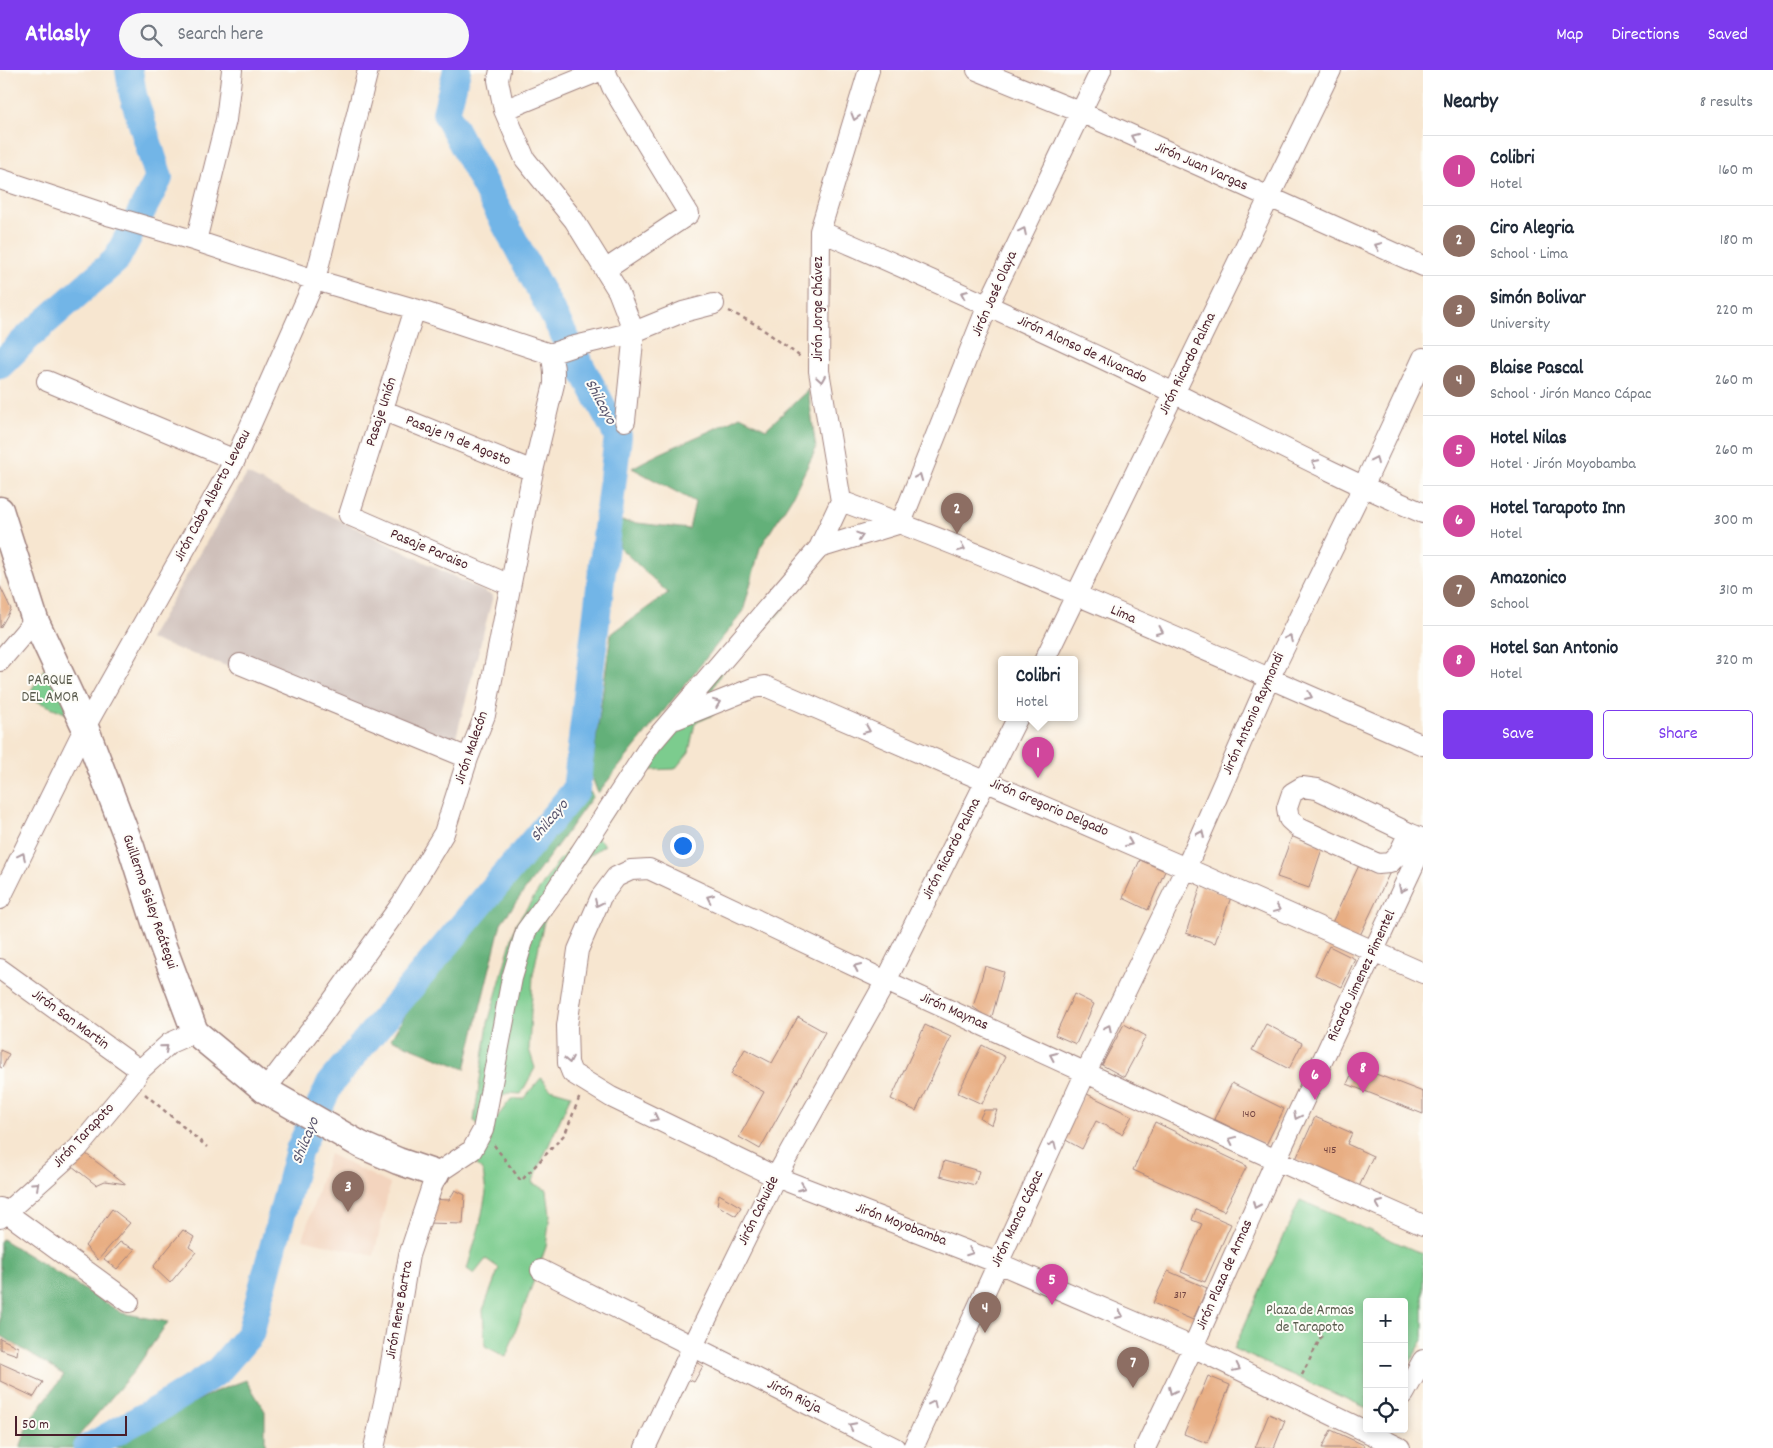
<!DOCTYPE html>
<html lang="en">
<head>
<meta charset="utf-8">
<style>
  body { margin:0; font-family:Dekko,sans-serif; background:#f6f6f7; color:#1f2937 }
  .controls { position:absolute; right:15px; bottom:15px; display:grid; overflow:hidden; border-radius:5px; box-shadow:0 2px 8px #0003 }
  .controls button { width:45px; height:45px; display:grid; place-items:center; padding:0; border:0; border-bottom:1px solid #e0e1e3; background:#fff; color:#1f2937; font:25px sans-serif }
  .scale { position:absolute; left:15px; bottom:12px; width:112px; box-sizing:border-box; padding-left:5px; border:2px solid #4a1f2b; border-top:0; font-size:14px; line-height:18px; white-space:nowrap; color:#4a1f2b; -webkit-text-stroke:4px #fdfcf7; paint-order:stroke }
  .you { position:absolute; left:682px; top:775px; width:18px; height:18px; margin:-12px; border:4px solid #fff; border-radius:50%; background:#1a73e8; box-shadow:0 0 0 8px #1a73e833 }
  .badge { display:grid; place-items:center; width:32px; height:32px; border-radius:50%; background:#7c3aed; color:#fff; font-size:16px; font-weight:700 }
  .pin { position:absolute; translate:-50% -41px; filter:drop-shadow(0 1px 2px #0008) }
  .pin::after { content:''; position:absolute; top:26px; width:18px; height:15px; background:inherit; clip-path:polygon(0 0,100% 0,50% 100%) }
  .popup { position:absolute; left:998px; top:586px; width:80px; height:65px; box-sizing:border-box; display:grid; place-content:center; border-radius:5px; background:#fff; filter:drop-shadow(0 1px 4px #0005); font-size:16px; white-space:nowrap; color:#747a83 }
  .popup b { font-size:19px; color:#1f2937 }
  .popup::after { content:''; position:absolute; left:50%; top:100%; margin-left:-10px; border:10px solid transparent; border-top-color:#fff }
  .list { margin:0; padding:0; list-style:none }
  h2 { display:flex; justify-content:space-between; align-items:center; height:65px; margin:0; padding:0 20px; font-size:21px }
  h2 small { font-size:16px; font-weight:400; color:#747a83 }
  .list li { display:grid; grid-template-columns:32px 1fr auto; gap:15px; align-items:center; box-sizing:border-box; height:70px; padding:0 20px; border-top:1px solid #e0e1e3 }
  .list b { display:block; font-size:19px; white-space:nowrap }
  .list p { margin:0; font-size:16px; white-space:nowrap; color:#747a83 }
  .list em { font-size:16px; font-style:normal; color:#747a83 }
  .actions { display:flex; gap:10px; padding:15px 20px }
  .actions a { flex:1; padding:11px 0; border:1px solid #7c3aed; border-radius:5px; text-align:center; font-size:18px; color:#7c3aed }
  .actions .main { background:#7c3aed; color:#fff }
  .icon { flex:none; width:28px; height:28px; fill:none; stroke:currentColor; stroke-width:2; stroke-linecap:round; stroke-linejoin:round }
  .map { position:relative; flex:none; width:1423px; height:1378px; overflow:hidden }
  header { display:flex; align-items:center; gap:30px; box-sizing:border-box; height:70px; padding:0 25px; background:#7c3aed; color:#fff }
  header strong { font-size:24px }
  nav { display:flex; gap:28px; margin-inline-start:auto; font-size:18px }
  .search { width:350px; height:45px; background:#f6f6f7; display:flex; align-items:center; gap:12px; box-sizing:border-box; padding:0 18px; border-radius:28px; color:#747a83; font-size:19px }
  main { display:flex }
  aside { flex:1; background:#fff }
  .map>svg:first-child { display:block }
  .built { fill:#f3d4be }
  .industrial { fill:#cfc0ba }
  .green { fill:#7bcc8e; stroke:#62765c }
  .forest { fill:#64b079; stroke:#576852 }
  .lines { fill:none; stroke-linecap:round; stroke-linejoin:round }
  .river { stroke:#72b5e7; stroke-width:28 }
  .building { fill:#e8ae83 }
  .minor-casing { stroke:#a0827e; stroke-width:22 }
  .major-casing { stroke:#a0827e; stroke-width:29 }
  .path { stroke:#a0827e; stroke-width:2.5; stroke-dasharray:4 4; stroke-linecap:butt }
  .minor { stroke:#fff; stroke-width:20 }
  .major { stroke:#fff; stroke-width:26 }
  .oneway { stroke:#ae9aa0 }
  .labels { text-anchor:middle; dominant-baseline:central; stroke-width:4; stroke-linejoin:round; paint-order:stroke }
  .number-label { font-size:12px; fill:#724341 }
  .street-label { font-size:15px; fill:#4a1f2b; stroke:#fdfcf7 }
  .park-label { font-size:15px; fill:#5b5c4e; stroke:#fdfcf7 }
  .water-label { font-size:16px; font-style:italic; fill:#58546d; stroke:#fdfcf7 }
</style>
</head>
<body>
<header>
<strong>Atlasly</strong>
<div class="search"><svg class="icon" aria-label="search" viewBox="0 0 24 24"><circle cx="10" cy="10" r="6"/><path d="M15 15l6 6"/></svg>Search here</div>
<nav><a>Map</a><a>Directions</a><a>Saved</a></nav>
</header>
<main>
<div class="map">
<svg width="1423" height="1378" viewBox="0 0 1423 1378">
  <rect width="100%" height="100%" fill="#fdfcf7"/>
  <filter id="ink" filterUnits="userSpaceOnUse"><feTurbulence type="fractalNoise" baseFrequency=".02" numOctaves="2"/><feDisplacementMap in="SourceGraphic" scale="10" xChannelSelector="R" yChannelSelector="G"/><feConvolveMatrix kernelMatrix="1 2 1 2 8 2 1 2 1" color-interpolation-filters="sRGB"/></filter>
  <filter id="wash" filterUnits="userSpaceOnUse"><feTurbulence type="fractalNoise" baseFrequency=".0096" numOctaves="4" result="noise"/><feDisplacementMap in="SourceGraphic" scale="20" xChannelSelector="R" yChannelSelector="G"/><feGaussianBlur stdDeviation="1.12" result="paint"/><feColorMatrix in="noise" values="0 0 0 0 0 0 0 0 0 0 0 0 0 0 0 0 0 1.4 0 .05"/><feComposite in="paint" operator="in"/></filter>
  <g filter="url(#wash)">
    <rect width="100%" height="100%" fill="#f7e6d0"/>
    <path class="built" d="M329 1084 390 1114 374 1186 303 1169Z"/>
    <path class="industrial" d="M247 404 493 526 454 675 149 569Z"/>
    <path class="green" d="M780 530 786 536 753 571 743 578 721 603 709 626 719 628 713 645 695 653 689 682 675 699 650 700 594 764 605 775 587 787 544 851 533 905 529 979 535 998 521 1024 507 1023 489 1038 480 1057 474 1051 488 953 516 854 557 793Z
      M54 583 79 649 27 627Z
      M541 1008 550 1019 571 1025 532 1113 547 1120 550 1145 546 1177 506 1287 485 1276 483 1240 499 1198 486 1189 474 1204 467 1199 480 1154 486 1123 483 1101 468 1088 485 1063 511 1029H523Z
      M1300 1130 1423 1184V1270L1404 1302V1232H1367V1338L1234 1279Z"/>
    <path class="forest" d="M808 320 816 379 792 427 760 478 743 542 598 723 591 705 611 564 668 523 619 477 620 451 689 459 695 432 632 398C667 378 705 365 740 346L766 359Z
      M585 715 593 726 501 853 465 999 391 969 417 925 532 787Z
      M2 1169 122 1243 168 1252 134 1301 76 1369V1378H20L30 1350 64 1305 0 1265V1172Z
      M246 1310 265 1341V1378H108L214 1322Z"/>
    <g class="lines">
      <path class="river" d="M0 295 29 266 116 190 159 108 133 25 129 0
        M87 1378 163 1336 217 1302 250 1264 299 1080 331 1012 576 720 618 366 446 43 457 0"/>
    </g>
    <g id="blocks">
      <path class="building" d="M0 516 11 539 0 558Z
        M1292 766 1323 776 1309 818 1277 807Z
        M1362 789 1390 802 1356 874 1328 861Z
        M1140 790 1165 801 1148 840 1123 828Z
        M1201 816 1231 827 1215 873 1186 863Z
        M1329 876 1355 889 1342 917 1315 905Z
        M985 896 1004 902 991 950 973 937Z
        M1074 924 1094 934 1076 974 1055 965Z
        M798 947 825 962 760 1079 739 1067 764 1022 731 1004 745 979 772 993Z
        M1124 954 1146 966 1124 1007 1102 995Z
        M1266 954 1302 973 1289 999 1252 980Z
        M925 955 951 967 916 1041 891 1029Z
        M982 975 1005 987 982 1034 958 1023Z
        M0 980 9 984 2 998 0 997Z
        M1355 996 1423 1022V1044L1347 1014Z
        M1232 1013 1284 1039 1266 1075 1214 1049Z
        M1085 1023 1132 1046 1122 1064 1096 1051 1082 1079 1062 1068Z
        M984 1040H997L992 1055 980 1048Z
        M1315 1047 1352 1063 1347 1074 1373 1086 1359 1117 1296 1089Z
        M1155 1052 1247 1096 1224 1141 1133 1100Z
        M86 1084 126 1114 105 1111 96 1115 72 1096Z
        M944 1091 979 1101 975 1115 940 1106Z
        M455 1120 465 1125 463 1154 427 1153 428 1129 449 1130Z
        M719 1124 741 1137 736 1146 717 1135Z
        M112 1139 130 1153 98 1190 85 1176Z
        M1196 1139 1231 1154 1205 1212 1181 1202 1202 1154 1192 1150Z
        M183 1160 194 1167 189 1177 196 1182 170 1213 153 1197Z
        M120 1172 135 1179 117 1199 104 1189Z
        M1168 1201 1207 1218 1193 1250 1153 1233Z
        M0 1268 18 1277 17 1285 0 1279Z
        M688 1288 703 1296 694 1312 679 1305Z
        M0 1293 43 1312 34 1327 0 1311Z
        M1208 1306 1230 1315 1207 1373 1184 1364Z
        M1269 1344 1285 1351 1274 1378H1255Z
        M1331 1360 1364 1375 1363 1378H1322Z"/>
    </g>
  </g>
  <g filter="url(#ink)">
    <use href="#blocks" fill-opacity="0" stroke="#a0827e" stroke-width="1"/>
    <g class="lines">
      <defs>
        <path id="minor" d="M500 0 498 10 504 40 525 89 574 150 618 221 634 262 625 351
          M605 0 612 17 689 144 605 200
          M977 0 1080 42 1423 196
          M504 40 602 0
          M0 109 111 146 196 171 315 210 415 239 550 284 571 277 634 262 683 242 714 234
          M820 161C939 213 1057 266 1174 323 1257 364 1338 407 1423 443
          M196 171 226 50 232 0
          M415 239 349 445 510 515
          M47 311 235 390
          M382 340 533 401
          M841 431C1038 504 1230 592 1423 675
          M901 453 988 235 1101 0
          M819 478 901 453
          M1045 589 1331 0
          M0 591 35 550
          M240 594 468 688
          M676 649 753 618 765 616 1186 798 1423 903
          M1409 763 1398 785 1390 793 1378 794 1299 758 1289 749 1287 738 1292 723 1302 717 1317 719 1409 763 1423 769
          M0 829 85 657 235 390 315 210 368 0
          M0 899 140 1000
          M265 1020 320 948 402 833 444 763 468 688 485 645 533 401 554 314C554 304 555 294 550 284
          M0 1138 129 1232
          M0 1148 78 1078 132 1013 140 1000 170 973 195 962
          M541 1200 895 1378
          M1404 1324 1423 1290
          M374 1378 386 1323 409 1185 436 1104 472 1080 483 1060 512 908 526 861 556 820 651 674 819 478 841 431 819 301 820 161 869 0
          M645 1378 693 1276 776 1107 886 911 1018 647
          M913 1378 1086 1002 1186 798 1269 609 1363 417 1423 288
          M1145 1378 1193 1277 1276 1090 1423 775
          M1400 1378 1193 1277 998 1193 776 1107 611 1027 572 1003 568 993 567 956 578 880 601 827 616 807 631 800 649 799 886 911 1276 1090 1423 1155"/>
        <path id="major" d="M0 440 35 550 85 657 131 777 161 871 195 962 265 1020 361 1075 398 1091 436 1104"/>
      </defs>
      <use href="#minor" class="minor-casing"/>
      <use href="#major" class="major-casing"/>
      <path class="path" d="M729 241 757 255 802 288
        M145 1024 207 1077
        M494 1075 521 1111 565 1064 580 1026
        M1302 1305 1322 1265"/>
      <use href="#minor" class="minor"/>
      <use href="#major" class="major"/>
    </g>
    <defs><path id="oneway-chevron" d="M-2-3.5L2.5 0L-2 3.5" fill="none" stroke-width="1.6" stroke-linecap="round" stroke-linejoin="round" transform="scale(1.25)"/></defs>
    <g class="oneway">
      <use href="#oneway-chevron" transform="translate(855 47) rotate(107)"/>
      <use href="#oneway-chevron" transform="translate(1134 67) rotate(-156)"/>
      <use href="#oneway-chevron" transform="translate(1023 161) rotate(-64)"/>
      <use href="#oneway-chevron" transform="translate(1378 176) rotate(-156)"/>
      <use href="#oneway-chevron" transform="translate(964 224) rotate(-156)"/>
      <use href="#oneway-chevron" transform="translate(821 309) rotate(81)"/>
      <use href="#oneway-chevron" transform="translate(1375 390) rotate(-65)"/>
      <use href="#oneway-chevron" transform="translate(1315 393) rotate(-154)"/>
      <use href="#oneway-chevron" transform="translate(919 407) rotate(-68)"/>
      <use href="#oneway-chevron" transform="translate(860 466) rotate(-18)"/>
      <use href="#oneway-chevron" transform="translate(962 478) rotate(22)"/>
      <use href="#oneway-chevron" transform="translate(1160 561) rotate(24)"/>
      <use href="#oneway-chevron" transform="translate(1289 568) rotate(-64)"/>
      <use href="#oneway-chevron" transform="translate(1309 626) rotate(23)"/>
      <use href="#oneway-chevron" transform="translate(717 633) rotate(-22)"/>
      <use href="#oneway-chevron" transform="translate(867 660) rotate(23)"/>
      <use href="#oneway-chevron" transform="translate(1201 764) rotate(-66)"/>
      <use href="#oneway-chevron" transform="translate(1129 773) rotate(23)"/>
      <use href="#oneway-chevron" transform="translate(22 786) rotate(-64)"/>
      <use href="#oneway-chevron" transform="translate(1402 819) rotate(115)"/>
      <use href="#oneway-chevron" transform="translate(710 828) rotate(-155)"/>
      <use href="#oneway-chevron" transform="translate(598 833) rotate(115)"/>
      <use href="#oneway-chevron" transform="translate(1277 839) rotate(24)"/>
      <use href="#oneway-chevron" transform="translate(857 897) rotate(-155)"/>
      <use href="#oneway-chevron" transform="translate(1108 958) rotate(-64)"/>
      <use href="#oneway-chevron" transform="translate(165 978) rotate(-40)"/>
      <use href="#oneway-chevron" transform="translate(1053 986) rotate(-156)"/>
      <use href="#oneway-chevron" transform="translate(569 990) rotate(79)"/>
      <use href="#oneway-chevron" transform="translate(1297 1046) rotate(115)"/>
      <use href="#oneway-chevron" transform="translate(655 1048) rotate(26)"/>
      <use href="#oneway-chevron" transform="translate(1232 1070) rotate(-155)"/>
      <use href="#oneway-chevron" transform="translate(1053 1075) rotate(-65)"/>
      <use href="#oneway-chevron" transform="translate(36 1115) rotate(-42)"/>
      <use href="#oneway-chevron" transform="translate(802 1117) rotate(21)"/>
      <use href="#oneway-chevron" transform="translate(1379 1134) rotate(-157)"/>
      <use href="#oneway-chevron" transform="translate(1256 1135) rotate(114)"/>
      <use href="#oneway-chevron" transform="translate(970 1182) rotate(21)"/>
      <use href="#oneway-chevron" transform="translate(1120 1245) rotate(23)"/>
      <use href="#oneway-chevron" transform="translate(1237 1298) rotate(26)"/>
      <use href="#oneway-chevron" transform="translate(1172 1321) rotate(115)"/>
      <use href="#oneway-chevron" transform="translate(933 1334) rotate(-65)"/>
      <use href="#oneway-chevron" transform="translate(852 1356) rotate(-153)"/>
    </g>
  </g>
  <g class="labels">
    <g class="number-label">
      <text x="1249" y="1044">140</text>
      <text x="1330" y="1080">415</text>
      <text x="1180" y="1225">317</text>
    </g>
    <g class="street-label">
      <text transform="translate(1201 97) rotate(24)">Jirón Juan Vargas</text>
      <text transform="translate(995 224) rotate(-66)">Jirón José Olaya</text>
      <text transform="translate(819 239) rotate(-90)">Jirón Jorge Chávez</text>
      <text transform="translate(1082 280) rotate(25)">Jirón Alonso de Alvarado</text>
      <text transform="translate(1188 294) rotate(-64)">Jirón Ricardo Palma</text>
      <text transform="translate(382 342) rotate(-72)">Pasaje Unión</text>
      <text transform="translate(458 371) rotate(22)">Pasaje 19 de Agosto</text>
      <text transform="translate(213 426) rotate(-62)">Jirón Cabo Alberto Leveau</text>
      <text transform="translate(429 480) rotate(23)">Pasaje Paraiso</text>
      <text transform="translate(1123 545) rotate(24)">Lima</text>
      <text transform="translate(1254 644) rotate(-66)">Jirón Antonio Raymondi</text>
      <text transform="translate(472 678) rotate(-71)">Jirón Malecón</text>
      <text transform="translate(1049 738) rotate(23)">Jirón Gregorio Delgado</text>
      <text transform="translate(952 779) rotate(-63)">Jirón Ricardo Palma</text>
      <text transform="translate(149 832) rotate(71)">Guillermo Sisley Reátegui</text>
      <text transform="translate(1362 906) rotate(-65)">Ricardo Jimenez Pimentel</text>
      <text transform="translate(954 942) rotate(24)">Jirón Maynas</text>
      <text transform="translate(70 950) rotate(36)">Jirón San Martin</text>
      <text transform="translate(84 1066) rotate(-47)">Jirón Tarapoto</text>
      <text transform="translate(759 1141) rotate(-64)">Jirón Cahuide</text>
      <text transform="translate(1018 1149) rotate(-65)">Jirón Manco Cápac</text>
      <text transform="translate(901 1155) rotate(21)">Jirón Moyobamba</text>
      <text transform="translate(1225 1205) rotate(-66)">Jirón Plaza de Armas</text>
      <text transform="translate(400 1240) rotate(-80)">Jirón Rene Bartra</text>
      <text transform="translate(794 1327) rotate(27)">Jirón Rioja</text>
    </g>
    <g class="park-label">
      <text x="50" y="611">PARQUE<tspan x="50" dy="17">DEL AMOR</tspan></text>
      <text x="1310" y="1241">Plaza de Armas<tspan x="1310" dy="17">de Tarapoto</tspan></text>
    </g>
    <g class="water-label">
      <text transform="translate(600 332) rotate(62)">Shilcayo</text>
      <text transform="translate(550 751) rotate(-50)">Shilcayo</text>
      <text transform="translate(306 1071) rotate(-68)">Shilcayo</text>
    </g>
  </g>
</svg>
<div class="controls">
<button>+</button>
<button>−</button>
<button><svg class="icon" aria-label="locate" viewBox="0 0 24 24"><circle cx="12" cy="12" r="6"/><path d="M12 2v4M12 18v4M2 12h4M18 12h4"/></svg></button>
</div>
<div class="scale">50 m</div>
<div class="you"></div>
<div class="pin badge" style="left:1038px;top:708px;background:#d1479c">1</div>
<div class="popup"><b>Colibri</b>Hotel</div>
<div class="pin badge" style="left:957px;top:464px;background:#8d6e63">2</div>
<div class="pin badge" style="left:348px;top:1142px;background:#8d6e63">3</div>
<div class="pin badge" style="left:985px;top:1263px;background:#8d6e63">4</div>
<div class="pin badge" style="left:1052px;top:1235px;background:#d1479c">5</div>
<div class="pin badge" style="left:1315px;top:1030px;background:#d1479c">6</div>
<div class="pin badge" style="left:1133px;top:1318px;background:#8d6e63">7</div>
<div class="pin badge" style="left:1363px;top:1023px;background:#d1479c">8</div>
</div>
<aside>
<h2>Nearby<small>8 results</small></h2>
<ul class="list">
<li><span class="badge" style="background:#d1479c">1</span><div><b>Colibri</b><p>Hotel</p></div><em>160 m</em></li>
<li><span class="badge" style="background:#8d6e63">2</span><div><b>Ciro Alegria</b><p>School · Lima</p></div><em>180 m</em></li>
<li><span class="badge" style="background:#8d6e63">3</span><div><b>Simón Bolivar</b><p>University</p></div><em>220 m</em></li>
<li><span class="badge" style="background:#8d6e63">4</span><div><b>Blaise Pascal</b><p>School · Jirón Manco Cápac</p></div><em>260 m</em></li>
<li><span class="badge" style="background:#d1479c">5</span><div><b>Hotel Nilas</b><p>Hotel · Jirón Moyobamba</p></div><em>260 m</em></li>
<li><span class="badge" style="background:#d1479c">6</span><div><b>Hotel Tarapoto Inn</b><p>Hotel</p></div><em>300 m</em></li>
<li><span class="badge" style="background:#8d6e63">7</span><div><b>Amazonico</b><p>School</p></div><em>310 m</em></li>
<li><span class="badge" style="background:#d1479c">8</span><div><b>Hotel San Antonio</b><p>Hotel</p></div><em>320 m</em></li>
</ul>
<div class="actions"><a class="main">Save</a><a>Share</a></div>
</aside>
</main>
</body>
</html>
